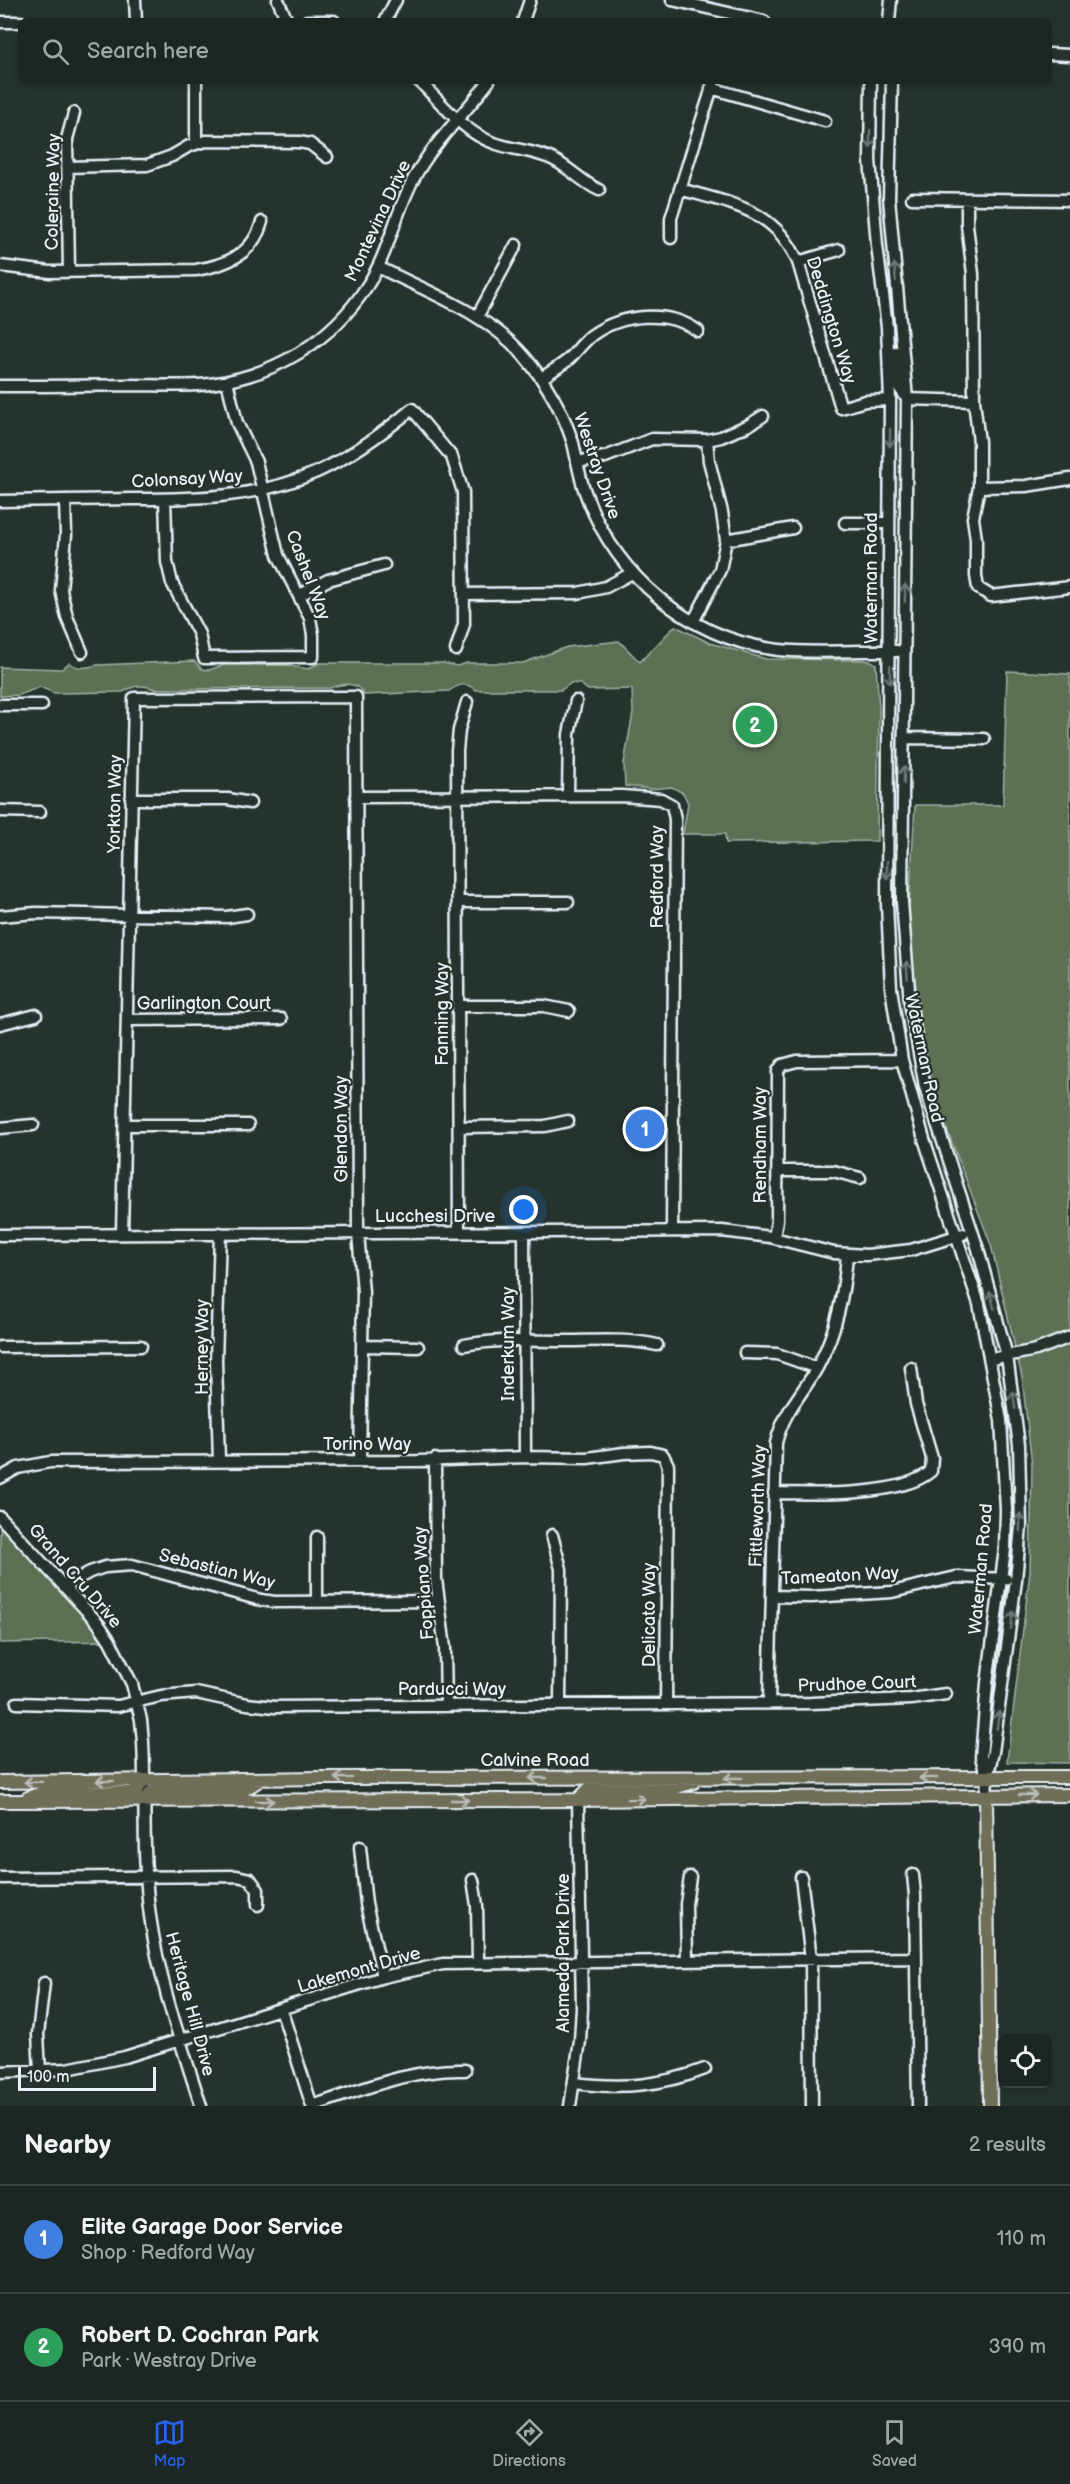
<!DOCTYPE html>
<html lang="en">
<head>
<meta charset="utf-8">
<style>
  body { margin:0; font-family:"Balsamiq Sans",sans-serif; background:#252e2a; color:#f1f3f6 }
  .controls { position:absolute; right:18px; bottom:18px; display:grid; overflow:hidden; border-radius:9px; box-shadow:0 3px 9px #0003 }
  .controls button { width:54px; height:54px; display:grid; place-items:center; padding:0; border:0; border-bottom:2px solid #3a4340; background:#1c2622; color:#f1f3f6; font:30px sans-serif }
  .scale { position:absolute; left:18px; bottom:15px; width:138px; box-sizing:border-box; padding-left:6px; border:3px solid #e8f1f8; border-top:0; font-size:16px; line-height:21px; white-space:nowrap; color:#e8f1f8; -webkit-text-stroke:4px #26332d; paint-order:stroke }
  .you { position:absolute; left:524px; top:1210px; width:21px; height:21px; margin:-15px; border:4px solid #fff; border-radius:50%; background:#1a73e8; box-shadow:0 0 0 9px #1a73e833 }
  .badge { display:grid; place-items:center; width:39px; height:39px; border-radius:50%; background:#2563eb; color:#fff; font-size:20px; font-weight:700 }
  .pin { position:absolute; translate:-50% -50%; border:3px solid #fff; box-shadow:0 2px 6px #0006 }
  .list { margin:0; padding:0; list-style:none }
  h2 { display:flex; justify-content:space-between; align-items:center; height:78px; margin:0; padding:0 24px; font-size:26px }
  h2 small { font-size:20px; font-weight:400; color:#a0a5a5 }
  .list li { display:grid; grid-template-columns:39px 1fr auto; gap:18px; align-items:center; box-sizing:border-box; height:108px; padding:0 24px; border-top:2px solid #3a4340 }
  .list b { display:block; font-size:22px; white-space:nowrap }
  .list p { margin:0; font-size:20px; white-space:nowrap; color:#a0a5a5 }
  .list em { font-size:20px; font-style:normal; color:#a0a5a5 }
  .icon { flex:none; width:33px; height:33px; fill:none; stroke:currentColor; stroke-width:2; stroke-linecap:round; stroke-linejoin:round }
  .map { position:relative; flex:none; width:1070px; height:2106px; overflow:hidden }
  .search { position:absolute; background:#1c2622; box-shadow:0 3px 9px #0003; left:18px; right:18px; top:18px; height:66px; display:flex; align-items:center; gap:15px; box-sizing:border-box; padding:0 21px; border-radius:9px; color:#a0a5a5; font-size:22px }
  .sheet { height:294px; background:#1c2622 }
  nav { display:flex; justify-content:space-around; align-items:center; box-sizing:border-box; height:84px; border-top:2px solid #3a4340; background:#1c2622; font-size:16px; color:#a0a5a5 }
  nav a { display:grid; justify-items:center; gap:3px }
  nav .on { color:#2563eb }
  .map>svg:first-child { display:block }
  .green { fill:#5c7053; stroke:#a2b0a6; stroke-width:1.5 }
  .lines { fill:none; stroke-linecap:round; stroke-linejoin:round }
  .minor-casing { stroke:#e8f1f8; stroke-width:15 }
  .major-casing { stroke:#e8f1f8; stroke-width:16 }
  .minor { stroke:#26332d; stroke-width:10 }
  .major { stroke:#716e59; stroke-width:12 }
  .oneway { stroke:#6a7674 }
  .oneway2 { stroke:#b8bdb8 }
  .labels { text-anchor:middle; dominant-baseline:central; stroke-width:4.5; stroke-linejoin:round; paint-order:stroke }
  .street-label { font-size:18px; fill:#e8f1f8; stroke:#26332d }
</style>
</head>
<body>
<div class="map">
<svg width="1070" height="2106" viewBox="0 0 1070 2106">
  <rect width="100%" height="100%" fill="#26332d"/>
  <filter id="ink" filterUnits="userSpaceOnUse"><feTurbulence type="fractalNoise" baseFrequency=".0167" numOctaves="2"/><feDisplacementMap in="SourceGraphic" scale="12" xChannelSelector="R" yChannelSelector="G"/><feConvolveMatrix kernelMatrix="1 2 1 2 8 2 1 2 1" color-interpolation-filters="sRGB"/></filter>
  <g filter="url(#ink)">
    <path class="green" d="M675 626 710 643 766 659 863 660 871 661 876 664 879 708 877 841 726 843 725 834H683L688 803 683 793 672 787 651 789 625 786 624 763 633 713 632 689 588 690 580 684 571 683 561 690H476C466 682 459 684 449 691L364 695C358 681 343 683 330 688L155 689C142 684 135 685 123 692L54 693 40 687 19 695 0 696V667L62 669 69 663C78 669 86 668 97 665L194 661 202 669 209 670 224 665H286L308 669 319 663H443L457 666 467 663H523L567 647 619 641 640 662Z
      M1007 671 1070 674V1763L1007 1762 1030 1571 1032 1465 1022 1377 991 1245 928 1080 908 926 915 805H1003Z
      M0 1517 110 1641 0 1643Z"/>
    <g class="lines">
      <defs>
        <path id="minor" d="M135 0 136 21
          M278 0 287 21
          M672 0 764 21
          M307 21H334
          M385 21 396 0
          M523 21 530 0
          M889 21 891 0
          M0 22H21
          M1049 54 1070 55
          M196 81V143
          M419 81C441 102 464 133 494 143 513 150 533 150 552 159 569 167 583 183 599 190
          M871 81 870 160 877 245 887 327 890 400 887 904 891 988 902 1060 924 1139 979 1304 1001 1420 1006 1510 1005 1549 987 1683 981 1757 986 1775
          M892 81 889 198 907 399 902 902 910 1003 925 1087 978 1249 1007 1356 1019 1445 1021 1526 1016 1580 993 1752 987 1778 986 1796
          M711 88 825 121
          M67 167 147 165 172 156 189 146 206 141 299 142 310 144 327 157
          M680 189C730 204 775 208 798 262L841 408 865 401 890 400
          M912 198 1070 200
          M967 199V225L973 274 974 401 979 442V487L973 518 976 539V576L978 588 991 596 1070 587
          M671 238V218L714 81
          M798 262 839 250
          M0 266 50 272 196 270C227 265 253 254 262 222
          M378 267C428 292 487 313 524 356 546 382 563 411 573 443 577 459 579 476 585 492 615 576 689 639 779 650 818 654 858 650 897 651
          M69 272 67 139 74 113
          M477 317 516 245
          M896 352 899 387 907 399 974 401
          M542 378C550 372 561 366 569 359 577 351 583 342 592 335 621 314 668 309 698 331
          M0 386C43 386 85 386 128 385 155 385 183 387 210 384 274 376 332 341 367 286 389 253 395 213 414 178 434 141 465 114 489 81
          M577 462 605 457 652 439 707 440 721 437 749 425 763 416
          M979 487 1026 486 1070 479
          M165 499 167 562 172 583 199 634 204 658 313 657V635L310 618 278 555 256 462 237 423 227 381
          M65 500 66 535 61 590 67 617 82 652
          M0 501C44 500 89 500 133 499 196 499 258 498 317 472 352 456 382 434 412 409L452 457 463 492 464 624 456 650
          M845 523H889
          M726 540 793 528
          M464 594 578 593 606 587 632 573
          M300 595 328 580 384 565
          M693 622 720 570 726 540 722 512 709 461 707 440
          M0 705H42
          M904 738 984 739
          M568 796 569 734 576 701
          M356 797 622 796 661 799 672 805 675 819 672 1231
          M131 799H228L250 803
          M0 811 40 812
          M458 902H568
          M0 916 36 913 227 917 247 914
          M458 1006H544L569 1011
          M127 1020 281 1019
          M0 1024 36 1015
          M125 1125H248
          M459 1127 545 1126 568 1121
          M0 1128 33 1125
          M777 1171H833L860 1178
          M459 1232 457 751 459 730 467 702
          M524 1232 525 1457
          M122 1234 134 698 356 697 358 1233 363 1292 360 1461
          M0 1235 722 1231 770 1237 834 1253 867 1255 911 1250 963 1234
          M774 1238 777 1220 778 1071 782 1065 797 1061 902 1060
          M464 1345C496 1339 529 1341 561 1341 593 1341 626 1338 657 1345
          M362 1346 418 1347
          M0 1347 141 1346
          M745 1353 777 1354 817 1368
          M991 1359 1036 1350 1070 1337
          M435 1459 436 1579 445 1648 446 1706
          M219 1461 216 1361 220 1233
          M0 1478 18 1468 50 1462 419 1461 525 1457 587 1458 624 1453 651 1452 663 1455 668 1465 666 1704
          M774 1493C812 1494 902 1497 931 1471L932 1458 916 1404 911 1368
          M0 1517 98 1623 110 1641 132 1684 141 1720 143 1742C146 1800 142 1858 150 1916 159 1981 181 2043 201 2106
          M552 1535 561 1569 560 1705
          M317 1537V1602
          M64 1586 90 1572 105 1567 132 1565 261 1600 275 1602 438 1601
          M772 1596 811 1597 892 1592 956 1577 1006 1579
          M17 1703 118 1706 161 1696 196 1693 247 1704 275 1707 811 1703 911 1699 946 1694
          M769 1703 776 1443C784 1410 803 1394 818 1366 837 1330 844 1294 847 1255
          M360 1847 366 1904 383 1977
          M913 1875 915 1895 918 2106
          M801 1877 811 1959 812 2106
          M0 1878 237 1876 250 1879 258 1890V1905
          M473 1880 477 1905 478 1962
          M687 1961 686 1904 690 1877
          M281 2009 312 2106
          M0 2072 67 2069 125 2057 383 1977 443 1964 915 1958
          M40 2072 38 2034 44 1983
          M575 2083C621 2089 661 2086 705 2069
          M312 2106C361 2090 412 2068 465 2070
          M570 2106 580 2041 582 2008 578 1800"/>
        <path id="major" d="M0 1782 323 1778 1070 1777
          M986 1796 990 2106
          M28 1798 42 1793H134L144 1780
          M578 1800 589 1789 677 1787 694 1782
          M0 1801 578 1800 1070 1795
          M143 1801 154 1791H242L261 1779"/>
      </defs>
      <use href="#minor" class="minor-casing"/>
      <use href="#major" class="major-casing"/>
      <use href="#minor" class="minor"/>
      <use href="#major" class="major"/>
    </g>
    <defs><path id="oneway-shaft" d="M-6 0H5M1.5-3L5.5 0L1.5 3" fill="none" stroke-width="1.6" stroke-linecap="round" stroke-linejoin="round" transform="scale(1.5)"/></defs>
    <g class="oneway">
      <use href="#oneway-shaft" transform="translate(870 139) rotate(90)"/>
      <use href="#oneway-shaft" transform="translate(895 272) rotate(-95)"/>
      <use href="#oneway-shaft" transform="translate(890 438) rotate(91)"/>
      <use href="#oneway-shaft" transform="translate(905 593) rotate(-89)"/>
      <use href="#oneway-shaft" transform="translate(890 675) rotate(91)"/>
      <use href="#oneway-shaft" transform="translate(904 775) rotate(-89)"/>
      <use href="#oneway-shaft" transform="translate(887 870) rotate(91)"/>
      <use href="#oneway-shaft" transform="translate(907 970) rotate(-94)"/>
      <use href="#oneway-shaft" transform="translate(992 1300) rotate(-105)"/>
      <use href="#oneway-shaft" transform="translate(1014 1400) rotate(-98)"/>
      <use href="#oneway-shaft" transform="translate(1020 1522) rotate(-89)"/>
      <use href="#oneway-shaft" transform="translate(1012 1620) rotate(-83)"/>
      <use href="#oneway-shaft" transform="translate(998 1720) rotate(-82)"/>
    </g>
    <g class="oneway2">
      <use href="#oneway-shaft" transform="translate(343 1778) rotate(180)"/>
      <use href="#oneway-shaft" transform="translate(538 1778) rotate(180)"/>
      <use href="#oneway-shaft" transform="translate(733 1778) rotate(180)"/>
      <use href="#oneway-shaft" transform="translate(928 1778) rotate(180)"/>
      <use href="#oneway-shaft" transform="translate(105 1781) rotate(179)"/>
      <use href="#oneway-shaft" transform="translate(33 1782) rotate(179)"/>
      <use href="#oneway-shaft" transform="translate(1028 1795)"/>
      <use href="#oneway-shaft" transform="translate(636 1799) rotate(-1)"/>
      <use href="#oneway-shaft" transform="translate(460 1800)"/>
      <use href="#oneway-shaft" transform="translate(265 1801)"/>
    </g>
  </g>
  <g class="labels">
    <g class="street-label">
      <text transform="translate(53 192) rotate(-89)">Coleraine Way</text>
      <text transform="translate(378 221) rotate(-65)">Montevina Drive</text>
      <text transform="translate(831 320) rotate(73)">Deddington Way</text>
      <text transform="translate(597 466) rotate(71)">Westray Drive</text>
      <text transform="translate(187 479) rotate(-3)">Colonsay Way</text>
      <text transform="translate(308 575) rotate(69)">Cashel Way</text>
      <text transform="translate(871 578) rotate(-90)">Waterman Road</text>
      <text transform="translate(115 804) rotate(-89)">Yorkton Way</text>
      <text transform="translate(657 877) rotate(-90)">Redford Way</text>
      <text x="204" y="1003">Garlington Court</text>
      <text transform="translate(442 1014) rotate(-90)">Fanning Way</text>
      <text transform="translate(924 1058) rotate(78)">Waterman Road</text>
      <text transform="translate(341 1129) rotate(-90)">Glendon Way</text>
      <text transform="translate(760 1145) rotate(-90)">Rendham Way</text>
      <text x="435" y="1216">Lucchesi Drive</text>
      <text transform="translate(508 1344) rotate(-90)">Inderkum Way</text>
      <text transform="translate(202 1347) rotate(-90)">Herney Way</text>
      <text x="367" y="1444">Torino Way</text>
      <text transform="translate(758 1506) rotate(-88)">Fittleworth Way</text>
      <text transform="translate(217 1569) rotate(14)">Sebastian Way</text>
      <text transform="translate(981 1569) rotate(-85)">Waterman Road</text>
      <text transform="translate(75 1576) rotate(49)">Grand Cru Drive</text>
      <text transform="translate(840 1576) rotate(-3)">Tameaton Way</text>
      <text transform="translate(424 1583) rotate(-94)">Foppiano Way</text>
      <text transform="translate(649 1615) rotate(-90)">Delicato Way</text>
      <text transform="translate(857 1684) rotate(-2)">Prudhoe Court</text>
      <text x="452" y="1689">Parducci Way</text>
      <text x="535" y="1760">Calvine Road</text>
      <text transform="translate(563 1953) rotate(-90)">Alameda Park Drive</text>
      <text transform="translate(359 1970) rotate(-16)">Lakemont Drive</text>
      <text transform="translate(190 2004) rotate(75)">Heritage Hill Drive</text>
    </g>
  </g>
</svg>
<div class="controls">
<button><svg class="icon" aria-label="locate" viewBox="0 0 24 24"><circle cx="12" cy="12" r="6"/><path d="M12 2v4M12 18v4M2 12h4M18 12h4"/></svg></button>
</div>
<div class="scale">100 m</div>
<div class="you"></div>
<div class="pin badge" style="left:645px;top:1129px;background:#3f7fe0">1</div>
<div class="pin badge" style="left:755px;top:725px;background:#2e9e5b">2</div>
<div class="search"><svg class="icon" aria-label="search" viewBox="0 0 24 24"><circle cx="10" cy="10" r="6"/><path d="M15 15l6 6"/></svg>Search here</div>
</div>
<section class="sheet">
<h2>Nearby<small>2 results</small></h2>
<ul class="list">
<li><span class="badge" style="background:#3f7fe0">1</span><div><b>Elite Garage Door Service</b><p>Shop · Redford Way</p></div><em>110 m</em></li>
<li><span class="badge" style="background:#2e9e5b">2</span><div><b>Robert D. Cochran Park</b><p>Park · Westray Drive</p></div><em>390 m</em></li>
</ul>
</section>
<nav>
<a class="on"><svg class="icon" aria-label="map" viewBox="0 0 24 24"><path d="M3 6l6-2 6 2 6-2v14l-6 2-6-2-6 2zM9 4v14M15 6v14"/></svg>Map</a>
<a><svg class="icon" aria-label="directions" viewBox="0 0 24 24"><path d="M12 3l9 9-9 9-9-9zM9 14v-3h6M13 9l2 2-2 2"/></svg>Directions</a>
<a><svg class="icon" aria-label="saved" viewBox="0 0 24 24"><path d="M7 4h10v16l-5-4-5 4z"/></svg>Saved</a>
</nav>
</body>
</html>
